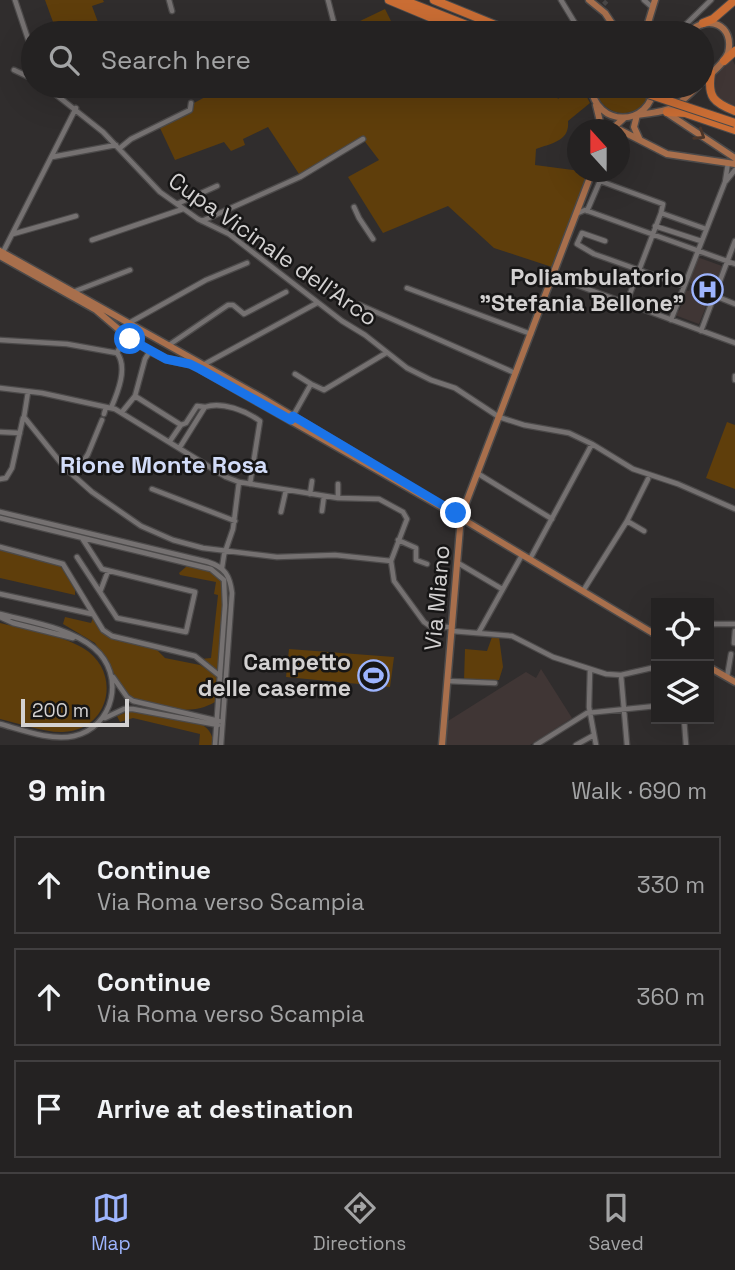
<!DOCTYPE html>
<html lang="en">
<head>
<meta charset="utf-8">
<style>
  body { margin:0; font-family:"Space Grotesk",sans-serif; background:#2c2a2a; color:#f1f3f6 }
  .controls { position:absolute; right:21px; bottom:21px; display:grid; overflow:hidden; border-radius:0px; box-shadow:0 7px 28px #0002 }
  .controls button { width:63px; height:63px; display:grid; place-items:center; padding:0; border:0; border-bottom:2px solid #413f40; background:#242222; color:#f1f3f6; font:35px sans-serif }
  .compass { position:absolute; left:567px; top:119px; width:63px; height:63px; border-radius:50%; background:#242222; box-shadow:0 7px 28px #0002; rotate:339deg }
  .scale { position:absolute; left:21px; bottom:18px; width:108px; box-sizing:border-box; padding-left:7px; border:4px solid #d3d1d1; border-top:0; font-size:19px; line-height:24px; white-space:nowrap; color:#d3d1d1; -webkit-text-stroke:5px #171616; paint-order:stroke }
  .stop { position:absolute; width:21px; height:21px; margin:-16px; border:5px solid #1a73e8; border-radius:50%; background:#fff }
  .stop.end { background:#1a73e8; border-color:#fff; box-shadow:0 2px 7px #0008 }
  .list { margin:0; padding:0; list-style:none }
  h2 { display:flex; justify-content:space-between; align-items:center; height:91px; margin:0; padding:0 28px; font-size:30px }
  h2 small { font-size:23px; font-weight:400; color:#a3a4a5 }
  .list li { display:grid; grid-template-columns:46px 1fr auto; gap:21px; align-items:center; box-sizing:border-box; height:98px; margin:0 14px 14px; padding:0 14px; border:2px solid #413f40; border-radius:0px }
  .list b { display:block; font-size:26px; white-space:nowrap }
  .list p { margin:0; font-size:23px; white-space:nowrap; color:#a3a4a5 }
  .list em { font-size:23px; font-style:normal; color:#a3a4a5 }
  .icon { flex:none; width:38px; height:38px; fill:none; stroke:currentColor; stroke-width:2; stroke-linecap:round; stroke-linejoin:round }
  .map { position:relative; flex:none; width:735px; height:745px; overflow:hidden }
  .search { position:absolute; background:#242222; box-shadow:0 7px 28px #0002; left:21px; right:21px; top:21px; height:77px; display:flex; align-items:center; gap:18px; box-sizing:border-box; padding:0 24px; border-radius:38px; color:#a3a4a5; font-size:26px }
  .sheet { height:427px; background:#242222 }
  nav { display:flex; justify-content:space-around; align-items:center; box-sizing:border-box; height:98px; border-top:2px solid #413f40; background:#242222; font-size:19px; color:#a3a4a5 }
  nav a { display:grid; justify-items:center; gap:4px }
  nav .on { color:#9db4fd }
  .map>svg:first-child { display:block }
  .built { fill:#403635 }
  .green { fill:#5f3e0b }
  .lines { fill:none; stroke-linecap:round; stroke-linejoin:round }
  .minor-tunnel { stroke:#484646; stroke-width:4.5; stroke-dasharray:4.5 2; stroke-linecap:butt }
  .minor-casing { stroke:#4c4a4a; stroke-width:7 }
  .major-casing { stroke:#4c4a4a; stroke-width:9 }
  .highway-casing { stroke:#4c4a4a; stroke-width:10 }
  .minor { stroke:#757171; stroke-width:4.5 }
  .major { stroke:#a86f4c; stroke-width:6 }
  .highway { stroke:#ca6d34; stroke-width:8 }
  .highway-bridge-casing { stroke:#4c4a4a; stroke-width:10; stroke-linecap:butt }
  .highway-bridge { stroke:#ca6d34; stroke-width:8 }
  .oneway { stroke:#4a3529 }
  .route { stroke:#1a73e8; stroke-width:9 }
  .labels { text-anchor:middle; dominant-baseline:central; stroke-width:5; stroke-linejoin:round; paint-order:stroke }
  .street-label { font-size:23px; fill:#d3d1d1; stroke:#171616 }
  .poi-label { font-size:23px; font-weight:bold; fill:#d3d1d1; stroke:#171616; text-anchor:end }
  .neighbourhood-label { font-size:24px; font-weight:bold; fill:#d2dcf8; stroke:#171616 }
</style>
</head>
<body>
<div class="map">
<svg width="735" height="745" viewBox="0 0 735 745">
  <rect width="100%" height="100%" fill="#302d2d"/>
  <path class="built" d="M731 57 735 65V108L719 100 712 91 714 75Z
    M697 257 722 266 699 324 675 315 676 311H679L685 297 682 295 684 290 689 291 692 284 688 281Z
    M541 669 572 718 530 745H446L448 721 526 672 536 678Z"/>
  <path class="green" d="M45 0H103L104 2 92 6 102 33H57Z
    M385 9 397 33H335Z
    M214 86H553L558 99 573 86H581L590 103 568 121C570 141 552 143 536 149L535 165 588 172 552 267 494 248 448 206 383 233 348 177 379 160 363 139 299 174 268 127 243 139 245 145 231 151 224 142 175 160 160 128 191 112 194 103 207 96 215 88Z
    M595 86H650C647 122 600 122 595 86Z
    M727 422 735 425V489L706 478Z
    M0 550 60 565 75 590V595L0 578Z
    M188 565 213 570 225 585 219 670 214 669 201 659 211 658 218 595 214 594 216 582 180 575 179 573Z
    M65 617 91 623 93 618 106 632 122 639 153 646 165 658 200 665 216 675 218 682 215 702C187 718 163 705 132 698L126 693 95 643 63 624Z
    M0 623C27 630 59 634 83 648 122 671 111 730 63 732 46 733 18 723 0 719Z
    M492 637H499L503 667 499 680 464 681 465 649 487 651Z
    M289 649 394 657 390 687 286 677Z
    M130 711 202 725C209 728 214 737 213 745H199L200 734 133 718 120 722 117 716Z"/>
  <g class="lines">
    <path class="minor-tunnel" d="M599 9 608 0"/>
    <defs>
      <path id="minor" d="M15 0 33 54
        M169 0 172 11
        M328 0 335 27
        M561 0 581 33
        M644 0 652 7
        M648 23 656 33
        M677 33 711 0
        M14 70 33 79
        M45 86 103 132 160 192 198 219 229 234 342 321 365 335 407 368 431 380 455 388 499 417 524 425 569 433 592 444 633 469 678 484 735 509
        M120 148 131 139 190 110 191 103
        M52 157 116 145
        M726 181 735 170
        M177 204 217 186
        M354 207 359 218 373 239
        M587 211 600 181 663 204 661 213 706 229
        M578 213 585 210 735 264
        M202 221 300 177 363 139
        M655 226 701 241
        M13 234 76 216
        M92 240 183 209
        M605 241 582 233 577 244 594 254 684 286
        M3 252 76 108
        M552 276 735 343
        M407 288 531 334
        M73 292 130 270
        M715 296 735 304
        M626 304 661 213
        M360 305 515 373
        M671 320 725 182 728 163
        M129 323 206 280 247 263
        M701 331 735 241
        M0 340 67 344 117 353
        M169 345 228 305H233L244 314 286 292
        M117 353 125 336
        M203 365 317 303
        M295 374 311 384
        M735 376V380
        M0 388 42 393 115 409 226 477 239 482 338 498 379 499 403 512 407 519 391 561 394 581 424 622 431 627H452
        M28 392 24 417 65 468 92 492 141 526 173 540 203 548 277 557 335 555 391 561
        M135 396 181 425
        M205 407C222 401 246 411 260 421L250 484
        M111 408C118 392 128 367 117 353
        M122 412 135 396 145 359 150 351
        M104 414 106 407
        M293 416 311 384 324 390 386 353
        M0 432 20 433
        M170 441 181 425 186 423 197 406 205 407 180 447
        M477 473 552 519
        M74 476 88 454 102 420
        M0 479 6 478 12 468 23 418
        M152 489 235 521
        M310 494 312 481
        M338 498V484
        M322 511 324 496
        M0 512 208 562C225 567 230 576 232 593L221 745
        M281 512 286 490
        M0 518 211 569 224 580 225 605 215 745
        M627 521 644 531
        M398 540 416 548V560L427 564
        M0 547 63 564 103 630 112 636 195 656 220 676
        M77 557 117 618 186 632 195 592 102 569 82 538
        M530 559 592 444
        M458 563 502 589
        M222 568 224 555 233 529 239 482
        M583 591 627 521 648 479
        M100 592 108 571
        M0 594 92 614
        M0 614C31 622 70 628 94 648 126 675 114 727 74 736 51 741 22 730 0 724
        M0 617 13 623 73 638
        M709 624H735
        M452 631 512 636 553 657 606 674 621 675 656 667
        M479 632 522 555
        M734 643 735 631
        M590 670 589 707 596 745
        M621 675 627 745
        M113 677 127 697 133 701 219 721
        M727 677 731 654
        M447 681 495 683
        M105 718 124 709H133L218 725
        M684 719 686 745
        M536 745 587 713 656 706
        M576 745 594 735"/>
      <path id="major" d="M589 0 605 13 615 28 628 33
        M645 33 655 0
        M688 33C708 13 735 25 728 53 723 65 711 73 702 82
        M591 86C595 128 651 128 654 86
        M596 105 602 130
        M667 113 735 158
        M611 130 624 118
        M620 130 667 154 735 164
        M639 138 634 127 637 115C671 111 674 110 698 86
        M0 251 266 400 370 462
        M0 256 96 310 130 339 150 351 166 359 190 364 200 369 461 518 656 635
        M709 667 735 682
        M442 745 461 516 592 172"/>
      <path id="highway" d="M389 0 468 33
        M403 0 487 33
        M434 0 515 33
        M703 23 713 19 735 0
        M483 27 500 33
        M724 61 735 51
        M711 73C707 97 714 103 735 111
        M585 86 592 94
        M667 112 685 113 735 130"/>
    </defs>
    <use href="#minor" class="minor-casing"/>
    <use href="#major" class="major-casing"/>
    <use href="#highway" class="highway-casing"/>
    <use href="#minor" class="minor"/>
    <use href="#major" class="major"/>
    <use href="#highway" class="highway"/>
    <defs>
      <path id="highway-bridge" d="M624 86 735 123"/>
    </defs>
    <use href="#highway-bridge" class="highway-bridge-casing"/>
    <use href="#highway-bridge" class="highway-bridge"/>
  </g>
  <defs><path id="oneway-chevron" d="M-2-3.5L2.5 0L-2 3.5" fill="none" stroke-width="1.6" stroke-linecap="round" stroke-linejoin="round" transform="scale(1.75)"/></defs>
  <use class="oneway" href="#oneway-chevron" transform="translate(700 135) rotate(33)"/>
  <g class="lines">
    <path class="route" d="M130 339 166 359 190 364 200 369 291 420 293 416 456 513"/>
  </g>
  <defs>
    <symbol id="hospital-ring" viewBox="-11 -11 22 22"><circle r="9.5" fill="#171616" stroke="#9db4fd" stroke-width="1.5"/><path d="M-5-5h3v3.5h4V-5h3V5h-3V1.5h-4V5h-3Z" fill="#9db4fd"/></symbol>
    <symbol id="stadium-ring" viewBox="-11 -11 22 22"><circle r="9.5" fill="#171616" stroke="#9db4fd" stroke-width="1.5"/><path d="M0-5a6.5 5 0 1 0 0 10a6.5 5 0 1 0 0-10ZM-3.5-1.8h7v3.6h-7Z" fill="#9db4fd"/></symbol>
  </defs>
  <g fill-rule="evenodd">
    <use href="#hospital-ring" x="690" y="272" width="35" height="35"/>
    <use href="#stadium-ring" x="356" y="658" width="35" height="35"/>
  </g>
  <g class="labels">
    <g class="street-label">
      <text transform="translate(273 249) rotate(35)">Cupa Vicinale dell'Arco</text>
      <text transform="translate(437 598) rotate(-85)">Via Miano</text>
    </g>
    <g class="poi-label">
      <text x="684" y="277">Poliambulatorio<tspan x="684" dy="26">"Stefania Bellone"</tspan></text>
      <text x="351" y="662">Campetto<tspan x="351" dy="26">delle caserme</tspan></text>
    </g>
    <g class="neighbourhood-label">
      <text x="164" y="464">Rione Monte Rosa</text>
    </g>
  </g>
</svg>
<div class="controls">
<button><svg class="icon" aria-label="locate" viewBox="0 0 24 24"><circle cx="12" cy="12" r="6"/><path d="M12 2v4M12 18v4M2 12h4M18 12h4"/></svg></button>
<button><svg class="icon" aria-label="layers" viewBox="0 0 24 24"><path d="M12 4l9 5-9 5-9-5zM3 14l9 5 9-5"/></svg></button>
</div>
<svg class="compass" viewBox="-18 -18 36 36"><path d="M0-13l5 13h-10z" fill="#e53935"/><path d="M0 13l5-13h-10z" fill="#a3a4a5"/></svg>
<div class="scale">200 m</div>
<div class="stop" style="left:130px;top:339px"></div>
<div class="stop end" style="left:456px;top:513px"></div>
<div class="search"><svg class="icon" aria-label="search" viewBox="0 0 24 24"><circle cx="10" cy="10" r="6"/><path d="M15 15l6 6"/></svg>Search here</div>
</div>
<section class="sheet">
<h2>9 min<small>Walk · 690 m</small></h2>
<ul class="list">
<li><svg class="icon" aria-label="ahead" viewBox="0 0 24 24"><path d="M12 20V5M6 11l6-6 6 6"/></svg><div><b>Continue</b><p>Via Roma verso Scampia</p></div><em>330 m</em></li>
<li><svg class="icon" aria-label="ahead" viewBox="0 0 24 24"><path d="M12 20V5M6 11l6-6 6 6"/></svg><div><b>Continue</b><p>Via Roma verso Scampia</p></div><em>360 m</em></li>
<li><svg class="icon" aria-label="arrive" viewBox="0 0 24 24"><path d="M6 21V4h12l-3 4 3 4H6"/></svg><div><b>Arrive at destination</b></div></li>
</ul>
</section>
<nav>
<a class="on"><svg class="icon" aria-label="map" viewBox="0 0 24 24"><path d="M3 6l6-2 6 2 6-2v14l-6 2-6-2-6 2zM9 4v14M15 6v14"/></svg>Map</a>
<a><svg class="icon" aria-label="directions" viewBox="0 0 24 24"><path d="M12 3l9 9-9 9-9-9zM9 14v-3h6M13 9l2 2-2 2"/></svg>Directions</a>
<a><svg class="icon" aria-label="saved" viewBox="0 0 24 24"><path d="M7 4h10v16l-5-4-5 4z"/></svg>Saved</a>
</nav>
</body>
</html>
